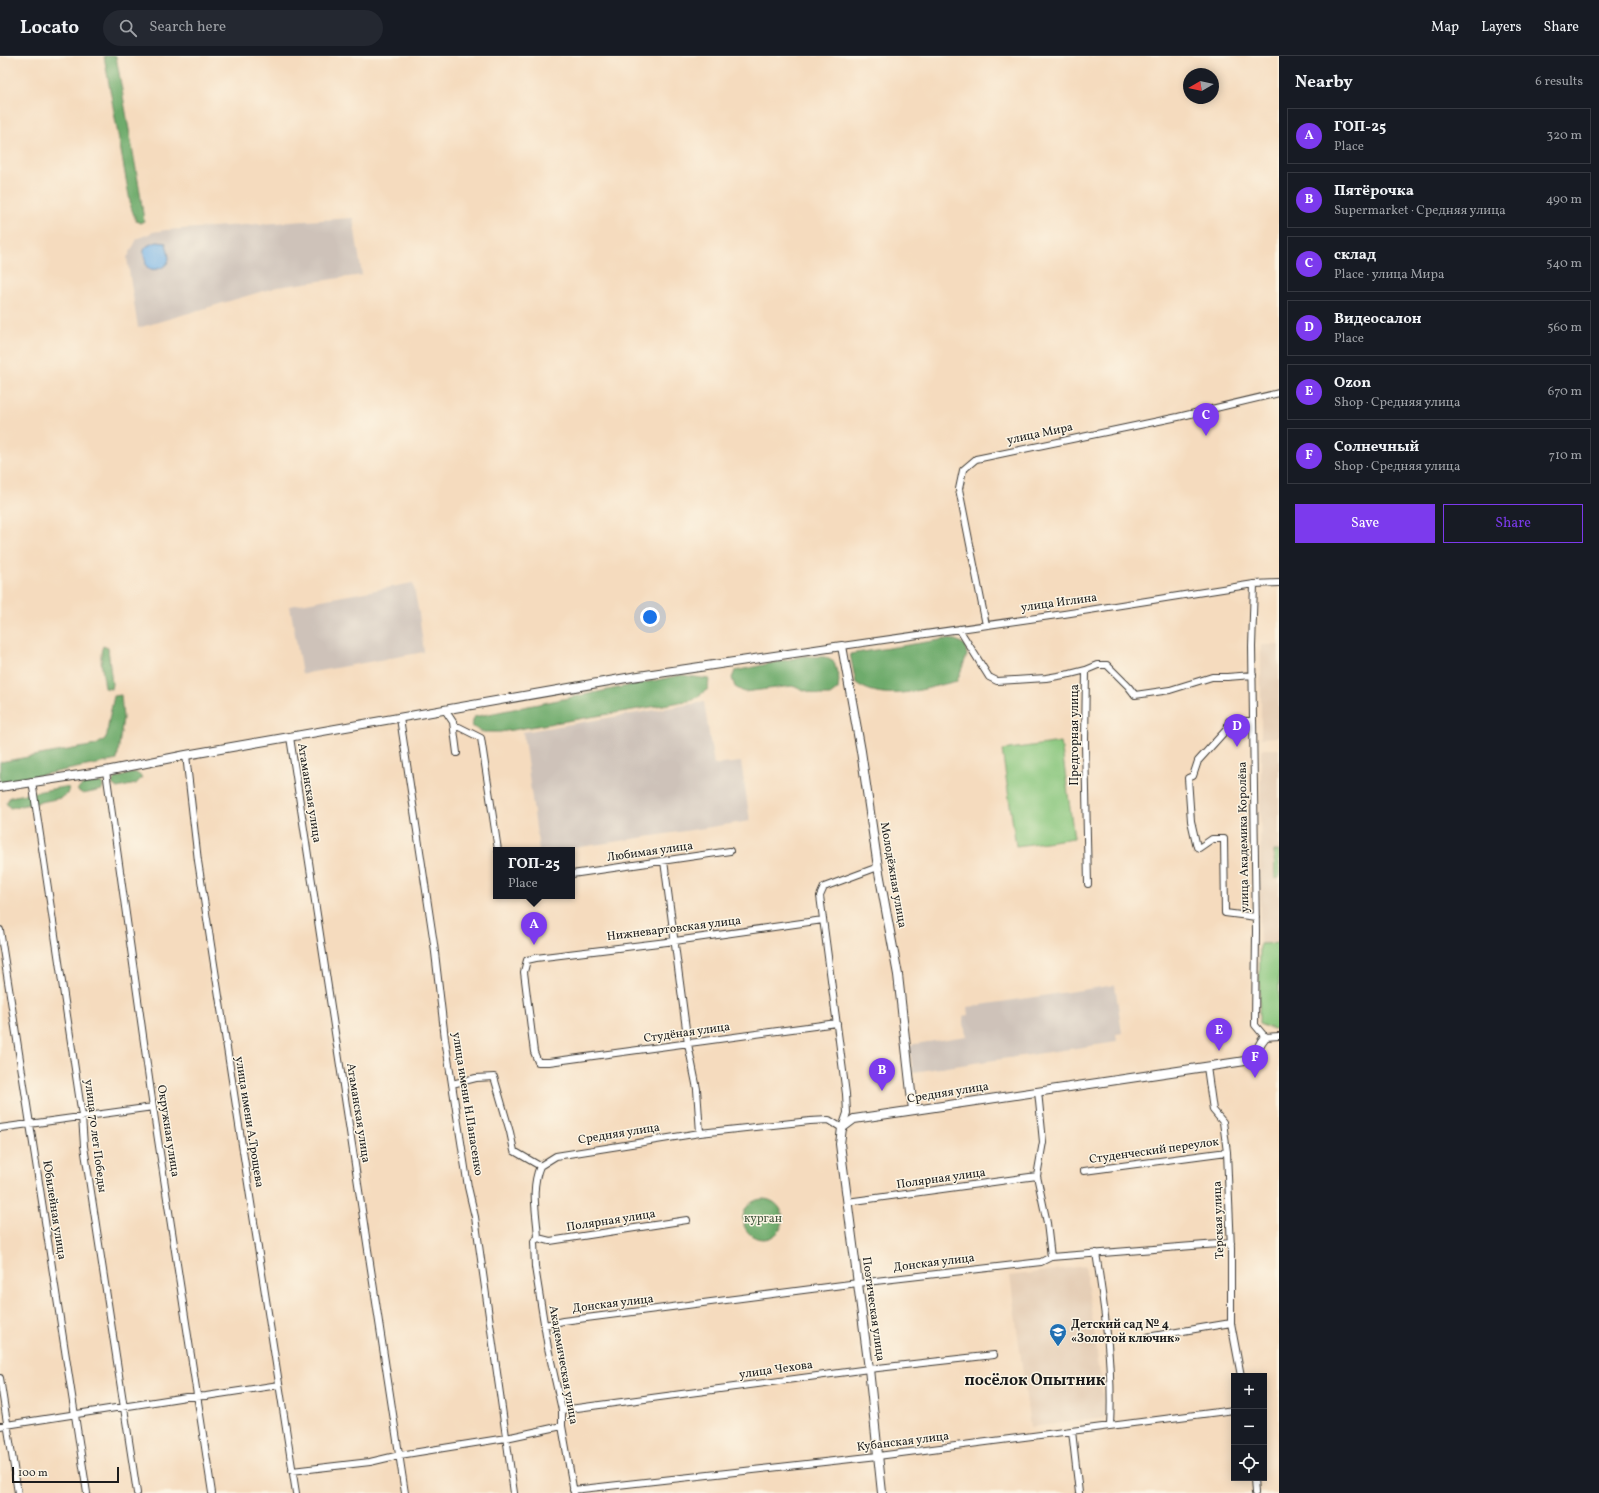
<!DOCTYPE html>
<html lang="en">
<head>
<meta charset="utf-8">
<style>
  body { margin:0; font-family:Vollkorn,serif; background:#242831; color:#f1f3f6 }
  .controls { position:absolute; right:12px; bottom:12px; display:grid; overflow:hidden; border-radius:0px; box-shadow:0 2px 10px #0003 }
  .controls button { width:36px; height:36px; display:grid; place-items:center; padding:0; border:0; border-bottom:1px solid #363941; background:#171b24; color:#f1f3f6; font:20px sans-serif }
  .compass { position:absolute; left:1183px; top:12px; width:36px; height:36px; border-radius:50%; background:#171b24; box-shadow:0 2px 10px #0003; rotate:261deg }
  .scale { position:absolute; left:12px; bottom:10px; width:107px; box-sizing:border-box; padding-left:4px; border:2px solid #1c1c1c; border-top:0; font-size:11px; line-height:14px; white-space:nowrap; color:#1c1c1c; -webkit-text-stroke:3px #fcf5e5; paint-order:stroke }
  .you { position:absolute; left:650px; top:561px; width:14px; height:14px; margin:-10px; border:3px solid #fff; border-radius:50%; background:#1a73e8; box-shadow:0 0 0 6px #1a73e833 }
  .badge { display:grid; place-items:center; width:26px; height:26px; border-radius:50%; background:#7c3aed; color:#fff; font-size:13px; font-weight:700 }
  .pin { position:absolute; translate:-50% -33px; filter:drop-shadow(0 1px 2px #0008) }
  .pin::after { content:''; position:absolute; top:21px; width:14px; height:12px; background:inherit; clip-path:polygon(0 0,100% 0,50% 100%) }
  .popup { position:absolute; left:493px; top:791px; width:82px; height:52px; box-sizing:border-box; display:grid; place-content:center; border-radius:0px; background:#171b24; filter:drop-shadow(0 1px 3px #0005); font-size:13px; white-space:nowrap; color:#9ea1a6 }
  .popup b { font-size:15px; color:#f1f3f6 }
  .popup::after { content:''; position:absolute; left:50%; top:100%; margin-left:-8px; border:8px solid transparent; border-top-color:#171b24 }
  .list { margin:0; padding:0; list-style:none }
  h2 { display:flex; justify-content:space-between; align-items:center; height:52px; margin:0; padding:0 16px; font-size:17px }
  h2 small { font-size:13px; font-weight:400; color:#9ea1a6 }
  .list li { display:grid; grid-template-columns:26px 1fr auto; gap:12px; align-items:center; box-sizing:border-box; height:56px; margin:0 8px 8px; padding:0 8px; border:1px solid #363941; border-radius:0px }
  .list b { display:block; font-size:15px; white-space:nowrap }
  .list p { margin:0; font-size:13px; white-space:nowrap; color:#9ea1a6 }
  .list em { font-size:13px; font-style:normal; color:#9ea1a6 }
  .actions { display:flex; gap:8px; padding:12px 16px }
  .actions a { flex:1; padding:9px 0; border:1px solid #7c3aed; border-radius:0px; text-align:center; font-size:14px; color:#7c3aed }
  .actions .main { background:#7c3aed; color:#fff }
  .icon { flex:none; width:22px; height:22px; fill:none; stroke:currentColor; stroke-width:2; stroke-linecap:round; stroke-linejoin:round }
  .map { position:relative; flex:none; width:1279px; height:1437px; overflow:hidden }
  header { display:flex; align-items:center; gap:24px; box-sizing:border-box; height:56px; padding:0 20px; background:#171b24; border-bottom:1px solid #363941 }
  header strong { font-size:19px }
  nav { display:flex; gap:22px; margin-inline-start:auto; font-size:14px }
  .search { width:280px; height:36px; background:#242831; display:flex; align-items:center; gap:10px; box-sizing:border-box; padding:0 14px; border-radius:22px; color:#9ea1a6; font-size:15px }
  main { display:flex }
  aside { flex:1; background:#171b24 }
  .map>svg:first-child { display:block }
  .built { fill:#e3cbb2 }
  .industrial { fill:#cec2b9 }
  .green { fill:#88c67d; stroke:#52714c }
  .forest { fill:#6eab6c; stroke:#456444 }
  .water { fill:#75b3e8; stroke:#486882 }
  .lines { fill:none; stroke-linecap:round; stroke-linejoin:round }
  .minor-casing { stroke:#3d3934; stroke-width:8 }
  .tertiary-casing { stroke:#3d3934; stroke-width:10 }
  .minor { stroke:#fff; stroke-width:6 }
  .tertiary { stroke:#fff; stroke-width:8 }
  .labels { text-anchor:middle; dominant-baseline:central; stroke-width:3; stroke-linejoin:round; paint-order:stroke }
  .street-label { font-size:12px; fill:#1c1c1c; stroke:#fcf5e5 }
  .park-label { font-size:12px; fill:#42583e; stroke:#fcf5e5 }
  .poi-label { font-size:12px; font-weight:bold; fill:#1c1c1c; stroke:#fcf5e5; text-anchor:start }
  .district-label { font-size:16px; font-weight:bold; fill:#1c1c1c; stroke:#fcf5e5 }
</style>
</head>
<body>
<header>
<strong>Locato</strong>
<div class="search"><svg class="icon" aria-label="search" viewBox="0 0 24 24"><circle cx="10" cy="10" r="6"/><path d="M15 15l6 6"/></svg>Search here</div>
<nav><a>Map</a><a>Layers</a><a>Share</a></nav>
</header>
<main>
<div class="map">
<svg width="1279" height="1437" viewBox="0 0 1279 1437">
  <rect width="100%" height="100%" fill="#fcf5e5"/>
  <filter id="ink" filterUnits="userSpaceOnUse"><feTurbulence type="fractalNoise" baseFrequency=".025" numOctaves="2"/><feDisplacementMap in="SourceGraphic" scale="8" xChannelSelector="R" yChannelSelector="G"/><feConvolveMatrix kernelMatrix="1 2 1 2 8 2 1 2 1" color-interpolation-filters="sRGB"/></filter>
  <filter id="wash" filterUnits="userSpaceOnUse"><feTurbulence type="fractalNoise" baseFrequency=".012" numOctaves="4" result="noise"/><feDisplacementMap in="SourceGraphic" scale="16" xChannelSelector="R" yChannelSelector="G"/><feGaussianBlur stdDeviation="0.9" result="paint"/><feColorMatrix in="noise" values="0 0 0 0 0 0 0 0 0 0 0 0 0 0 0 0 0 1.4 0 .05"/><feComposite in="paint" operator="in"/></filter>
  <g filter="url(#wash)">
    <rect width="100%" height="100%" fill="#f5dbbe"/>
    <path class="built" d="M1261 589H1279V681L1261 682Z
      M1261 693H1279V972L1273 973 1259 968Z
      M1085 1210 1106 1362 1030 1371 1010 1220Z"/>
    <path class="industrial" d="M353 162 362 219 277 231 138 272 127 202 137 183 153 176 166 174Z
      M413 527 419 558 424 596 302 618 290 550Z
      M704 646 714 709 741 706 750 765 561 794H539L523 676Z
      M1115 929 1122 977 1116 978 1117 986 913 1016 909 989 966 980 963 960 969 959 968 951Z"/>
    <path class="green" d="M1061 686 1074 782 1016 790 1002 694Z
      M1274 795H1279V822H1275Z
      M1279 887V972L1273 973 1259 968 1260 888Z"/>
    <path class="forest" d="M104 0H116L140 136 144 165 140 167 136 165 131 151Z
      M946 583 956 584 965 589 967 599 957 625C926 632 885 648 856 627L850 598Z
      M103 590 108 592 112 628 111 633 105 632C104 622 98 599 103 590Z
      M805 600 825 601 834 606 839 623 838 633 830 639H820L792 630 744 636 735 631 732 622 735 615Z
      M682 619 709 623 708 633 693 644 500 676H481L472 670 474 661Z
      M121 639 123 662 117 704 0 727V706L96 689 105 683 107 679 109 663 114 640Z
      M135 716 142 721 136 728 117 732 112 728 114 723Z
      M102 726 103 731 102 734 83 738 77 734 84 728Z
      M63 731 69 732 67 738 61 742 10 752 6 747 10 741Z
      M743 1163a20 20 0 1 1 40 0a20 20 0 1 1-40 0Z"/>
    <path class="water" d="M157 186 166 187C167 192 169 198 169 203 168 211 155 216 148 212 145 209 146 206 145 203 141 192 147 189 157 186Z"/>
  </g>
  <g filter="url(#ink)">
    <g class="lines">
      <defs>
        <path id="minor" d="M1254 528 1252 591 1256 875 1255 969 1265 981 1279 980
          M986 569 959 433 963 414 976 403 1178 361 1279 337
          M959 573 989 621 997 625 1046 622 1070 618 1086 614 1085 687 1088 828
          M842 590 1064 558 1254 528 1279 527
          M1086 614 1098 609H1107L1128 630 1135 639 1170 634 1212 621H1227L1253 619
          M445 654 453 666 457 697
          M400 662 434 888 445 983 468 1131 475 1161 514 1437
          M1253 665H1229L1227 673 1198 705 1193 720 1188 722 1191 765 1197 791 1199 792 1212 783H1224L1225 857 1256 861
          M454 671H459L481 682 498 794
          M290 681 405 1437
          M186 699 198 805 296 1437
          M106 715 153 1051 212 1437
          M32 725 82 1060 84 1090 137 1437
          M664 805 688 988 697 1033 700 1077
          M572 818 730 795
          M823 864 675 885 536 902 527 904 524 916 534 996 538 1006H549L837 967
          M0 874 87 1437
          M1207 1011 1213 1054 1223 1066 1227 1096 1231 1193V1267L1241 1320
          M452 1028 476 1022 494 1021 510 1076 514 1095 540 1110 556 1100 700 1077 810 1065 829 1064 842 1072 847 1057 846 1038 820 840 824 831 878 811
          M1038 1035 1043 1086 1037 1120 1047 1167 1051 1201
          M0 1072 153 1051
          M1084 1115 1227 1096
          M847 1146 1037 1120
          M538 1182 534 1185 535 1211 548 1292 562 1354V1370L574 1437
          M538 1182 550 1185 687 1164
          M538 1182C537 1158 530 1134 540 1110
          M1096 1197C1105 1254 1113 1312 1110 1370
          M545 1269 563 1265 858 1227 1041 1206 1051 1201 1231 1187
          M1147 1281 1231 1267
          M0 1322 18 1437
          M562 1354 869 1313 994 1299
          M0 1370 186 1341 206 1340 279 1329
          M1072 1375 1079 1437
          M292 1415 370 1406 400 1399 506 1382 562 1370
          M1254 1422 1255 1437
          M573 1434 878 1400 1234 1354"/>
        <path id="tertiary" d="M0 731 106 715 186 699 632 621 842 590 861 695 878 811 898 919 913 1054
          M882 1437 869 1313 840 1088 842 1072 854 1063 1245 1005C1259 999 1256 991 1265 981"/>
      </defs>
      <use href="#minor" class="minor-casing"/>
      <use href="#tertiary" class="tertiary-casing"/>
      <use href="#minor" class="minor"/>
      <use href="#tertiary" class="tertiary"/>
    </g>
  </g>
  <defs>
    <symbol id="school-pin" viewBox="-11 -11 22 30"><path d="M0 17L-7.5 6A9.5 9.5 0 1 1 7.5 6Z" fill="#1f6fb2" stroke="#fcf5e5"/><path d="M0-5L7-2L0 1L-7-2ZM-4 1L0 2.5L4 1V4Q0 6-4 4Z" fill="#fff"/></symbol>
  </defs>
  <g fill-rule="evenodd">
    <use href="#school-pin" x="1048" y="1266" width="20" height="27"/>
  </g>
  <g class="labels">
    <g class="street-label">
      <text transform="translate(1040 378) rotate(-12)">улица Мира</text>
      <text transform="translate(1059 547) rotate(-8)">улица Иглина</text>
      <text transform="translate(1075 679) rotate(-90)">Предгорная улица</text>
      <text transform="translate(309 737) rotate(81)">Атаманская улица</text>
      <text transform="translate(1244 781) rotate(-91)">улица Академика Королёва</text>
      <text transform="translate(650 796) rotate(-8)">Любимая улица</text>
      <text transform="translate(893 819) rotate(80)">Молодёжная улица</text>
      <text transform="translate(674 873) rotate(-7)">Нижневартовская улица</text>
      <text transform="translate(687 977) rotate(-8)">Студёная улица</text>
      <text transform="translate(948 1037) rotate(-9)">Средняя улица</text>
      <text transform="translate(467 1048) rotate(81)">улица имени Н.Панасенко</text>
      <text transform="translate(358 1057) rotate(81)">Атаманская улица</text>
      <text transform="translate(249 1066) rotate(81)">улица имени А.Трощева</text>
      <text transform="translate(168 1075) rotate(81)">Окружная улица</text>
      <text transform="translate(619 1078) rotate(-9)">Средняя улица</text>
      <text transform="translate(95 1080) rotate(83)">улица 70 лет Победы</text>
      <text transform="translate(1154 1095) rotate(-8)">Студенческий переулок</text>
      <text transform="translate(941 1123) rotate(-8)">Полярная улица</text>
      <text transform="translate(54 1154) rotate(81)">Юбилейная улица</text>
      <text transform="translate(1219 1164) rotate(-92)">Терская улица</text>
      <text transform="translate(611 1165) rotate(-9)">Полярная улица</text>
      <text transform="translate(934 1207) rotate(-7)">Донская улица</text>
      <text transform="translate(613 1248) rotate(-7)">Донская улица</text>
      <text transform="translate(873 1253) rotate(82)">Поэтическая улица</text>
      <text transform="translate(563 1309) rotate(80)">Академическая улица</text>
      <text transform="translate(776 1314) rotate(-8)">улица Чехова</text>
      <text transform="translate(903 1386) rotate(-7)">Кубанская улица</text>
    </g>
    <g class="park-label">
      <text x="763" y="1163">курган</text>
    </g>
    <g class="poi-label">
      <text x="1071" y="1269">Детский сад № 4<tspan x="1071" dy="14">«Золотой ключик»</tspan></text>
    </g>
    <g class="district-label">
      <text x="1035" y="1325">посёлок Опытник</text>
    </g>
  </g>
</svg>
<div class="controls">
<button>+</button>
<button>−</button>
<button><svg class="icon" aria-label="locate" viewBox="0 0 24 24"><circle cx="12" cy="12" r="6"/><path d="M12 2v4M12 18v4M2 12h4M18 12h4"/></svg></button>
</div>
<svg class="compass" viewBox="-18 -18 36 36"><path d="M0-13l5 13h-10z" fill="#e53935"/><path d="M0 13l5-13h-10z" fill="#9ea1a6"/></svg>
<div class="scale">100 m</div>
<div class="you"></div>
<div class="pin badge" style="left:534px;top:889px">A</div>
<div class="popup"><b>ГОП-25</b>Place</div>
<div class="pin badge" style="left:882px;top:1035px">B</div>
<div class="pin badge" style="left:1206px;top:380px">C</div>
<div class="pin badge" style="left:1237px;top:691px">D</div>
<div class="pin badge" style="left:1219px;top:995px">E</div>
<div class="pin badge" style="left:1255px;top:1022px">F</div>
</div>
<aside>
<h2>Nearby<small>6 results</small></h2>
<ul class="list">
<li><span class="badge">A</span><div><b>ГОП-25</b><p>Place</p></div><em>320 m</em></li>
<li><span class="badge">B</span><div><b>Пятёрочка</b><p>Supermarket · Средняя улица</p></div><em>490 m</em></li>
<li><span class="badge">C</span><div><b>склад</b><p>Place · улица Мира</p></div><em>540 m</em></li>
<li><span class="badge">D</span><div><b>Видеосалон</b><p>Place</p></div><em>560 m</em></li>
<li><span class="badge">E</span><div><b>Ozon</b><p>Shop · Средняя улица</p></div><em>670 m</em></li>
<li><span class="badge">F</span><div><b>Солнечный</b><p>Shop · Средняя улица</p></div><em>710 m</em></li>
</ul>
<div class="actions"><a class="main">Save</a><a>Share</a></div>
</aside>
</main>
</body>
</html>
